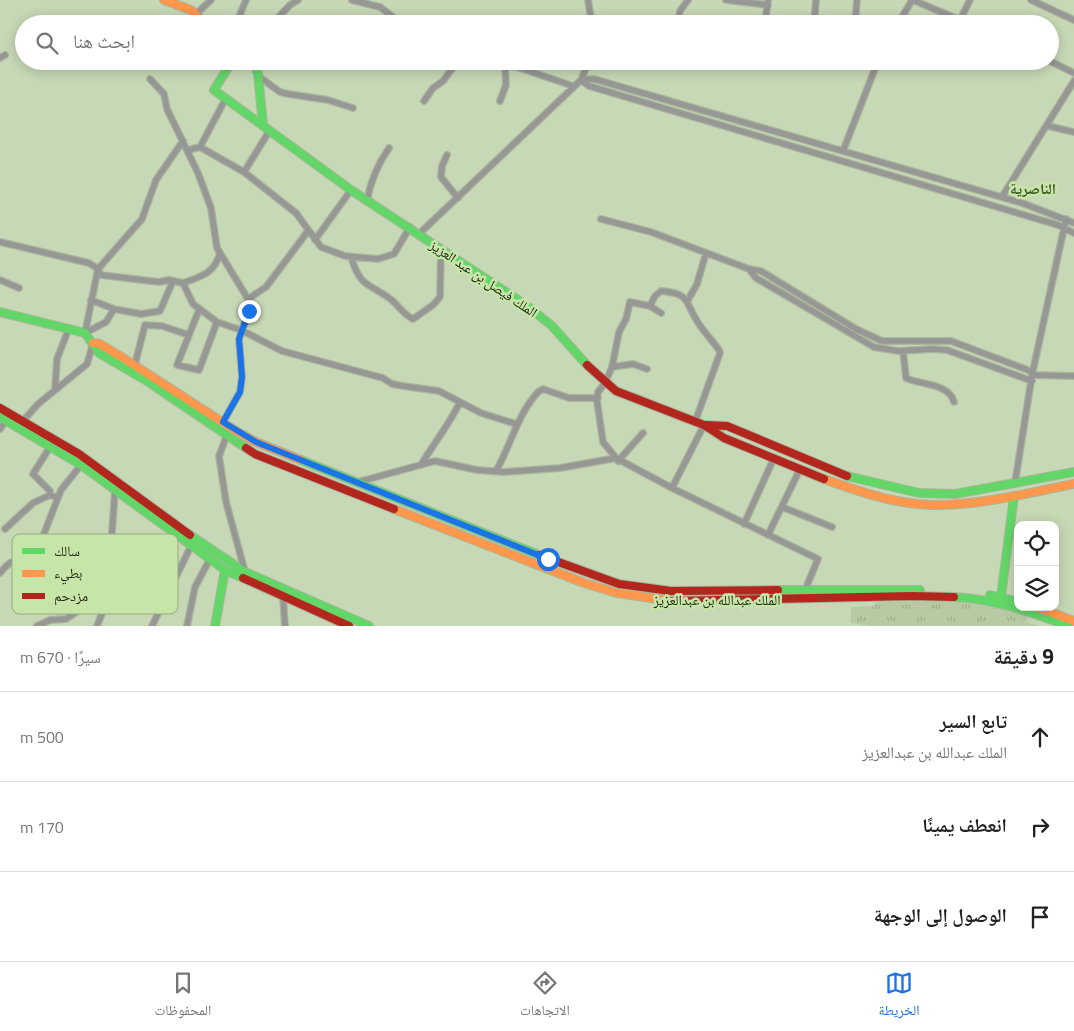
<!DOCTYPE html>
<html lang="ar">
<head>
<meta charset="utf-8">
<style>
  body { margin:0; font-family:"Titillium Web","Noto Naskh Arabic",sans-serif; background:#f6f6f6; color:#222; direction:rtl }
  .controls { position:absolute; right:15px; bottom:15px; display:grid; overflow:hidden; border-radius:10px; box-shadow:0 2px 12px #0003 }
  .controls button { width:45px; height:45px; display:grid; place-items:center; padding:0; border:0; border-bottom:1px solid #e0e0e0; background:#fff; color:#222; font:25px sans-serif }
  .stop { position:absolute; width:15px; height:15px; margin:-11px; border:4px solid #1a73e8; border-radius:50%; background:#fff }
  .stop.end { background:#1a73e8; border-color:#fff; box-shadow:0 1px 5px #0008 }
  .list { margin:0; padding:0; list-style:none }
  h2 { display:flex; justify-content:space-between; align-items:center; height:65px; margin:0; padding:0 20px; font-size:21px }
  h2 small { font-size:16px; font-weight:400; color:#767676 }
  .list li { display:grid; grid-template-columns:32px 1fr auto; gap:15px; align-items:center; box-sizing:border-box; height:90px; padding:0 20px; border-top:1px solid #e0e0e0 }
  .list b { display:block; font-size:19px; white-space:nowrap }
  .list p { margin:0; font-size:16px; white-space:nowrap; color:#767676 }
  .list em { font-size:16px; font-style:normal; color:#767676 }
  .icon { flex:none; width:28px; height:28px; fill:none; stroke:currentColor; stroke-width:2; stroke-linecap:round; stroke-linejoin:round }
  .map { position:relative; flex:none; width:1074px; height:626px; overflow:hidden; direction:ltr }
  .search { position:absolute; background:#fff; box-shadow:0 2px 12px #0003; left:15px; right:15px; top:15px; height:55px; display:flex; align-items:center; gap:12px; box-sizing:border-box; padding:0 18px; border-radius:28px; color:#767676; font-size:19px }
  .sheet { height:335px; background:#fff }
  nav { display:flex; justify-content:space-around; align-items:center; box-sizing:border-box; height:70px; border-top:1px solid #e0e0e0; background:#fff; font-size:14px; color:#767676 }
  nav a { display:grid; justify-items:center; gap:2px }
  nav .on { color:#1a73e8 }
  .map>svg:first-child { display:block }
  .grass { fill:url(#grass-tufts) }
  .lines { fill:none; stroke-linecap:round; stroke-linejoin:round }
  .street-casing { stroke:#a9b69b; stroke-width:8 }
  .fast-casing { stroke:#a9b69b; stroke-width:10 }
  .slow-casing { stroke:#a9b69b; stroke-width:10 }
  .jam-casing { stroke:#a9b69b; stroke-width:10 }
  .street { stroke:#979795; stroke-width:5.5 }
  .fast { stroke:#63d668; stroke-width:8 }
  .slow { stroke:#ff974d; stroke-width:8 }
  .jam { stroke:#b3261e; stroke-width:8 }
  .route { stroke:#1a73e8; stroke-width:6 }
  .labels { text-anchor:middle; dominant-baseline:central; stroke-width:5; stroke-linejoin:round; paint-order:stroke }
  .street-label { font-size:14px; fill:#212b15; stroke:#c7e5a9 }
  .neighbourhood-label { font-size:15px; font-weight:bold; fill:#435b26; stroke:#c7e5a9 }
  .key { fill:#c7e5a9; stroke:#95ad7d; stroke-width:1 }
  .key-label { font-size:14px; fill:#212b15 }
</style>
</head>
<body>
<div class="map">
<svg width="1074" height="626" viewBox="0 0 1074 626">
  <defs>
    <pattern id="grass-tufts" width="24" height="20" patternUnits="userSpaceOnUse" patternTransform="scale(1.25)"><rect width="24" height="20" fill="#b7caa4"/><path d="M3 7l-1-3M5 7V3M7 7l1-3M15 17l-1-3M17 17v-4M19 17l1-3" fill="none" stroke="#9dae8c"/></pattern>
  </defs>
  <rect width="100%" height="100%" fill="#c7d8b6"/>
  <path class="grass" d="M947 601C975 604 1001 608 1028 617L1026 622 1039 626H870L851 623V607L874 606 876 602Z"/>
  <g class="lines">
    <defs>
      <path id="street" d="M352 0 380 7 402 24
        M588 0 592 24
        M726 0 768 5
        M913 0 969 24
        M1031 0 1074 20
        M196 14 211 0
        M960 20 970 0
        M236 24 246 0
        M272 24 290 5 298 0
        M678 24 680 11 688 0
        M765 24 768 0
        M814 24 816 0
        M855 24 857 0
        M898 24 912 0
        M0 58 5 55
        M477 61 517 67 573 86
        M1050 61 1074 73
        M258 76 280 92 288 94 328 100 353 108
        M150 79 164 94 167 109 198 173 211 208 217 248 248 299 249 311 239 339 242 377 240 392 223 422
        M581 80 589 86 1058 225 1074 233
        M581 80 594 79 1022 203 1074 223
        M424 101 433 88 443 81 458 61
        M500 101 506 85 505 65
        M1048 126 1074 132
        M200 147 226 98
        M188 150 200 147 244 172 296 213 321 247 345 256 378 259 394 254 410 227
        M843 151 878 61
        M447 155 442 166 441 177 458 198
        M244 172 270 130
        M1002 197 1074 81
        M367 200C371 180 377 165 389 148
        M601 219 651 232 749 269
        M420 233 581 80 589 61
        M315 240 351 190
        M0 242 89 263 98 269 101 275 159 282 169 280 183 283
        M220 253C214 274 202 276 183 283L193 304 217 322 241 330 282 351 383 378 392 384 403 386 439 391 481 413 516 424
        M351 257C361 288 367 282 389 298 399 305 402 314 413 319L433 305 440 297 441 249
        M0 280 19 288
        M248 299 266 287 308 231
        M91 300 114 309
        M688 300 697 284 706 253
        M650 306 655 296 661 291C689 293 685 301 697 321 703 331 712 340 719 350L720 353 695 422
        M199 310 177 365 199 370 217 322
        M85 333 98 269 142 219 156 180 183 141
        M85 333 106 322 114 309 141 314 160 311 173 281
        M903 351 906 378C920 385 949 383 954 402
        M135 364 145 325 162 326 189 335
        M612 367 633 364 647 369
        M1032 375 1074 376
        M1032 381 947 350 932 349 898 351 874 347 756 278 749 269 761 271 856 329 882 341H951L1033 372
        M55 390 57 359 69 328
        M23 421 38 404 87 364 93 343
        M0 429 6 420
        M227 435 219 456 226 502 245 572
        M50 447 33 474 50 491V495
        M616 458 603 442 597 401 598 392 605 383 612 367 619 332 626 319 630 302 650 306 661 313
        M618 461 643 433
        M421 465C434 443 449 425 460 402
        M496 471C511 445 517 415 538 392L543 389 569 398H598
        M358 482 435 461 477 470 503 472 560 468 616 458 672 488 704 425
        M1015 483 1032 375 1066 219
        M672 488 818 559 805 590
        M782 507 832 527
        M744 524 774 458
        M5 529 33 503 50 495 58 498
        M768 535 800 469
        M38 549 61 490 81 465
        M0 573C7 565 11 559 23 561L38 549 69 574 92 584
        M283 597 285 626
        M37 626 50 620 66 619 78 611 103 564 116 560
        M97 626 112 589 116 555 112 533 115 490
        M152 626 191 546
        M187 626 195 587 210 559"/>
      <path id="fast" d="M232 61 214 90 351 190 530 308 552 326 587 365
        M253 61 258 74 263 125
        M0 312 85 333 99 353 147 381 246 448
        M0 417 81 465 225 570 243 578
        M301 460 539 555
        M847 476 919 493 955 494 1074 472
        M190 535 245 572 369 626
        M778 590H920
        M990 595 1018 602
        M954 597C994 599 1031 612 1068 626
        M1001 597 1014 496
        M215 626 225 570"/>
      <path id="slow" d="M164 0 191 10 206 24
        M93 343 100 344 120 356 236 431 256 442 301 460
        M824 479C857 491 895 504 931 505 979 506 1027 493 1074 484
        M394 509 584 583 617 593 672 601
        M1036 607 1074 621"/>
      <path id="jam" d="M587 365 616 391 704 425 724 438 824 479
        M0 408 79 454 190 535
        M705 425 727 426 847 476
        M246 448 255 454 394 509
        M539 555 619 584 671 591 778 590
        M243 578 349 626
        M672 601 912 596 954 597"/>
    </defs>
    <use href="#street" class="street-casing"/>
    <use href="#fast" class="fast-casing"/>
    <use href="#slow" class="slow-casing"/>
    <use href="#jam" class="jam-casing"/>
    <use href="#street" class="street"/>
    <use href="#fast" class="fast"/>
    <use href="#slow" class="slow"/>
    <use href="#jam" class="jam"/>
  </g>
  <g class="lines">
    <path class="route" d="M249 311 239 339 242 377 240 392 223 422 256 442 548 559"/>
  </g>
  <g class="labels">
    <g class="street-label">
      <text transform="translate(484 278) rotate(34)">الملك فيصل بن عبد العزيز</text>
      <text x="717" y="599">الملك عبدالله بن عبدالعزيز</text>
    </g>
    <g class="neighbourhood-label">
      <text x="1033" y="188">الناصرية</text>
    </g>
  </g>
  <rect x="12" y="534" width="166" height="80" rx="8" class="key"/>
  <rect x="22" y="548" width="23" height="6" fill="#63d668"/>
  <rect x="22" y="570" width="23" height="7" fill="#ff974d"/>
  <rect x="22" y="593" width="23" height="6" fill="#b3261e"/>
  <g class="key-label">
    <text x="54" y="556">سالك</text>
    <text x="54" y="578">بطيء</text>
    <text x="54" y="601">مزدحم</text>
  </g>
</svg>
<div class="controls">
<button><svg class="icon" aria-label="locate" viewBox="0 0 24 24"><circle cx="12" cy="12" r="6"/><path d="M12 2v4M12 18v4M2 12h4M18 12h4"/></svg></button>
<button><svg class="icon" aria-label="layers" viewBox="0 0 24 24"><path d="M12 4l9 5-9 5-9-5zM3 14l9 5 9-5"/></svg></button>
</div>
<div class="stop" style="left:548px;top:559px"></div>
<div class="stop end" style="left:249px;top:311px"></div>
<div class="search"><svg class="icon" aria-label="search" viewBox="0 0 24 24"><circle cx="10" cy="10" r="6"/><path d="M15 15l6 6"/></svg>ابحث هنا</div>
</div>
<section class="sheet">
<h2>9 دقيقة<small>سيرًا · 670 m</small></h2>
<ul class="list">
<li><svg class="icon" aria-label="ahead" viewBox="0 0 24 24"><path d="M12 20V5M6 11l6-6 6 6"/></svg><div><b>تابع السير</b><p>الملك عبدالله بن عبدالعزيز</p></div><em>500 m</em></li>
<li><svg class="icon" aria-label="right" viewBox="0 0 24 24"><path d="M7 20v-9h11M14 6l5 5-5 5"/></svg><div><b>انعطف يمينًا</b></div><em>170 m</em></li>
<li><svg class="icon" aria-label="arrive" viewBox="0 0 24 24"><path d="M6 21V4h12l-3 4 3 4H6"/></svg><div><b>الوصول إلى الوجهة</b></div></li>
</ul>
</section>
<nav>
<a class="on"><svg class="icon" aria-label="map" viewBox="0 0 24 24"><path d="M3 6l6-2 6 2 6-2v14l-6 2-6-2-6 2zM9 4v14M15 6v14"/></svg>الخريطة</a>
<a><svg class="icon" aria-label="directions" viewBox="0 0 24 24"><path d="M12 3l9 9-9 9-9-9zM9 14v-3h6M13 9l2 2-2 2"/></svg>الاتجاهات</a>
<a><svg class="icon" aria-label="saved" viewBox="0 0 24 24"><path d="M7 4h10v16l-5-4-5 4z"/></svg>المحفوظات</a>
</nav>
</body>
</html>
